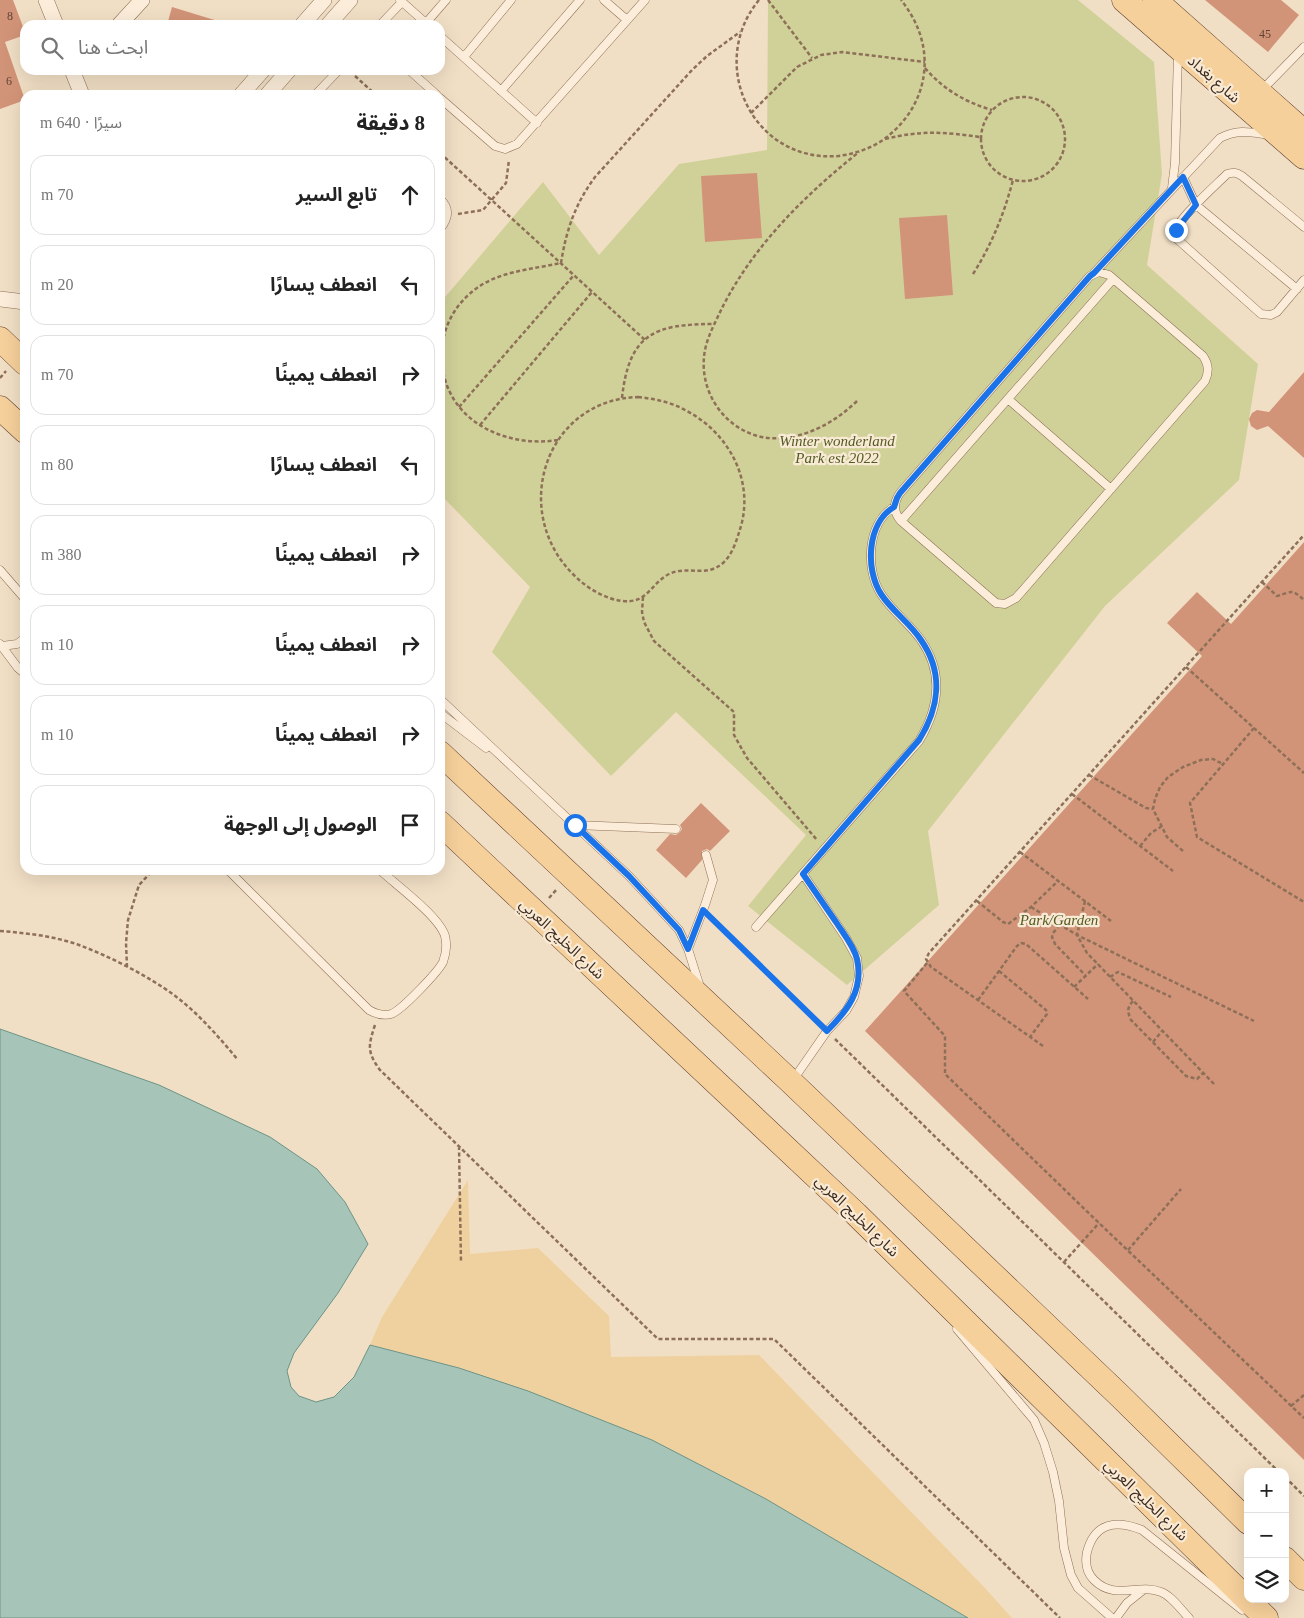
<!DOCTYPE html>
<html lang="ar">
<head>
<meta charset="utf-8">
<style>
  body { margin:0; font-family:"Times New Roman","Noto Sans Arabic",serif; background:#f2f2f2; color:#222; direction:rtl }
  .controls { position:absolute; right:15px; bottom:15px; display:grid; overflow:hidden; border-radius:10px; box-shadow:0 5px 20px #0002 }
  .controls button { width:45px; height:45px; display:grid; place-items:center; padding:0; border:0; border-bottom:1px solid #e0e0e0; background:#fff; color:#222; font:25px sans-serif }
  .stop { position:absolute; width:15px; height:15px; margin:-11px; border:4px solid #1a73e8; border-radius:50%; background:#fff }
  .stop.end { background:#1a73e8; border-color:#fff; box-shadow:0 1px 5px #0008 }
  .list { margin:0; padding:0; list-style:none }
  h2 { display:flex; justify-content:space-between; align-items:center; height:65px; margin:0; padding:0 20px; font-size:21px }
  h2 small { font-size:16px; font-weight:400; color:#767676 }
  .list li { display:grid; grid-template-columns:32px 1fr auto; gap:15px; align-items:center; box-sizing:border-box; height:80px; margin:0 10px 10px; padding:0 10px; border:1px solid #e0e0e0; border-radius:15px }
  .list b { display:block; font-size:19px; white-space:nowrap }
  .list em { font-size:16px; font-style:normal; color:#767676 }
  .icon { flex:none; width:28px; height:28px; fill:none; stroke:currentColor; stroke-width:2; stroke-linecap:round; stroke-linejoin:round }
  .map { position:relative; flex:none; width:1304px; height:1618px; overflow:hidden; direction:ltr }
  .search { position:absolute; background:#fff; box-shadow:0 5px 20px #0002; left:20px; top:20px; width:425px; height:55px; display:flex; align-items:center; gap:12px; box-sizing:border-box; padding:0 18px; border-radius:15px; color:#767676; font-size:19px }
  .panel { position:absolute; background:#fff; box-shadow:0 5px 20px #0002; left:20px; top:90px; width:425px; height:785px; border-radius:15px; direction:rtl }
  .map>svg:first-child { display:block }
  .green { fill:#d0d198 }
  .sand { fill:#efd1a0 }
  .water { fill:#a7c4b9; stroke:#6c9486 }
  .building { fill:#d29478 }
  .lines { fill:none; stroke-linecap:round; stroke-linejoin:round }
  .lane-casing { stroke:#8e7059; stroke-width:9 }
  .street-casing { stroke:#8e7059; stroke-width:16 }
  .primary-casing { stroke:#5c3e2e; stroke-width:25 }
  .path { stroke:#8e7059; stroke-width:2.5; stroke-dasharray:4 2.5; stroke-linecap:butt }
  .lane { stroke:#fbedd9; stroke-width:8 }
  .street { stroke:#fbedd9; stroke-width:15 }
  .primary { stroke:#f6d09b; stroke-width:24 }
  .route { stroke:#1a73e8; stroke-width:6 }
  .labels { text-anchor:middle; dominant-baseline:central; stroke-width:4.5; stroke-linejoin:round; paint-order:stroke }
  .number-label { font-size:12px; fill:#624434 }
  .street-label { font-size:15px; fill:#3d2a1e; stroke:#f8ead5 }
  .park-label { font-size:15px; font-style:italic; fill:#535b23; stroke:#f8ead5 }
</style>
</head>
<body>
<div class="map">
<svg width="1304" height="1618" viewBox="0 0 1304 1618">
  <rect width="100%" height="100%" fill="#f1dfc5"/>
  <path class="green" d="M768 0H1078L1154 62 1162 174 1147 265 1258 364 1239 480 1105 606 928 831 939 905 847 985 748 906 806 835 676 712 611 776 492 652 530 587 440 494V303L543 182 599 255 679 164 767 150Z"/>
  <path class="sand" d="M468 1180 470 1254 538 1248 609 1316 611 1357 759 1355 984 1587 1012 1618H968L863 1557 528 1391 459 1368 370 1345 382 1317Z"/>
  <path class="water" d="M0 1029 159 1085 270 1137 317 1169 345 1202 368 1244 338 1293 294 1353 287 1371 291 1387 299 1396 316 1402 334 1397 354 1377 370 1345 459 1368 528 1391 652 1440 766 1499 968 1618H0Z"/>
  <path class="building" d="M0 0H13L25 32V35L5 42 25 100 0 109Z
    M1205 0H1281L1299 15 1268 52Z
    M172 7 221 22V25H167Z
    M757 173 762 238 705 242 701 176Z
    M947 215 953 295 905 299 899 218Z
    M1304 372V458L1268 426 1257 430 1251 426 1249 419 1252 413 1257 410 1269 412Z
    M1304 542V1460L865 1031 1202 656 1167 623 1197 592 1231 624Z
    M701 803 730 831 710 851 707 849 702 851V860L686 878 656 850 670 834 676 835 680 832 682 829 680 825Z"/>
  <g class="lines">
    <defs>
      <path id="lane" d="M400 0 428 25
        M604 0 627 20
        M426 23 446 0
        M380 25 402 2
        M440 36 537 123
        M464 57 511 0
        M409 70 437 95
        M501 91 580 0
        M1261 91 1304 47
        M315 95 339 70
        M440 98 495 146 505 149 517 144 645 0
        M1183 177 1196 205 1297 289
        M1172 188 1175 163 1178 53
        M440 199C451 209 448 219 440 229
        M1304 227 1242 176C1236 172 1233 172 1227 174 1217 184 1178 219 1175 231 1175 235 1176 235 1177 239L1261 314 1271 315 1277 312 1304 280
        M1099 272 1109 275 1203 356C1209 365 1209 372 1205 381L1016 598 1005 604 996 603 901 521C893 512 893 503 900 493L1090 276Z
        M1094 273 1220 138C1239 129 1249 132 1269 135
        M1008 399 1111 489
        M901 521 1113 279
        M0 570 25 599
        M0 644 18 668 25 674
        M2 646 17 644 25 638
        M440 699 629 876 679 930 688 949 700 987
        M440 713 486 748
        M575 825 676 829
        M228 870 369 1010C376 1014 384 1016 391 1014 401 1011 438 972 443 962 446 954 447 944 445 936 439 916 396 885 380 870
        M756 927 919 741C939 708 944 673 921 640 909 623 892 611 881 594 865 569 867 523 894 507
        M688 949 705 905 713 880 706 855
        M793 1080 827 1031 846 1011 854 997 859 976 857 958 846 938 803 874
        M957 1329 1034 1420 1044 1443 1053 1472 1059 1501 1064 1548 1071 1575 1078 1588 1112 1618
        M1116 1618 1127 1603 1142 1591
        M1189 1618C1181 1610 1172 1596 1161 1592 1138 1583 1115 1601 1094 1580 1086 1572 1085 1562 1087 1552 1095 1522 1116 1520 1142 1530L1242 1610"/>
      <path id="street" d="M46 0 56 25
        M119 25 142 0
        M302 25 324 0
        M328 25 350 0
        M72 70 82 95
        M241 95 263 70
        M267 95 289 70
        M0 299 25 302"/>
      <path id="primary" d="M1124 0 1304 157
        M1155 0 1304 132
        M0 339 25 363
        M0 408 25 431
        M440 753 791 1082 1119 1395 1248 1522
        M440 823 856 1214 1266 1618
        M1285 1559 1304 1578"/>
    </defs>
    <use href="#lane" class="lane-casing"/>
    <use href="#street" class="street-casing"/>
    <use href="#primary" class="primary-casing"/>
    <path class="path" d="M759 0C706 64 753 163 838 156 855 154 873 148 887 137 903 124 915 108 921 88 930 57 922 26 901 0
      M768 0 812 58
      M925 68C943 89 965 102 992 110
      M355 76 376 95
      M981 139a42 42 0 1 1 84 0a42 42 0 1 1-84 0Z
      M751 113 797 67 821 55 842 52 925 62
      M885 139C922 130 944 132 980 137
      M440 153 645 340
      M458 214 483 210 506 183 509 160
      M973 274C992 244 1004 214 1013 180
      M0 378 6 371
      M638 397C655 399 671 402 685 410 728 432 754 479 741 526 737 539 733 554 723 563 706 578 687 565 669 574 651 583 648 604 622 601 606 599 588 589 576 577 509 515 543 400 638 397Z
      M622 398C629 334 654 324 714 324
      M857 401C836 421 812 435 783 438 734 443 696 397 705 350 708 335 716 321 722 308 754 245 805 195 859 152
      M459 407 574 275
      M480 425 592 292
      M558 440C499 449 437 415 442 348 444 324 457 302 477 288 500 271 534 269 561 263 566 231 575 204 595 177L692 70 707 56 740 32
      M1262 582 1277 596C1292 592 1291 588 1304 600
      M643 597 642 612 644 622 654 641 734 712V735L747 758 817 840
      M1186 667 1304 773
      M1254 728 1190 803 1197 837 1304 902
      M1089 775 1146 808 1153 809
      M1072 794 1173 871
      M1140 846 1151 833 1162 826
      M1183 851 1167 837 1153 809 1155 799 1160 787 1168 777 1183 767 1201 760 1213 759 1223 764
      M1020 852 1111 921
      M549 898 557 889
      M977 901 1003 922 1008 924 1031 907 1058 881
      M1085 901 1077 935 1087 953 1214 1084
      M1031 907 1077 935 1254 1021
      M711 918 818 1023
      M1060 925 1053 933 1052 937 1055 944 1086 976
      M0 931C26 933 54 936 79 945 109 956 148 976 174 995 198 1013 219 1037 238 1060
      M927 963 904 991 945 1036V1074L1099 1223 1304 1418
      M127 967 126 943 128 920 139 885 153 870
      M999 971 1046 1010 1047 1014 1030 1037
      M1110 977 1118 972 1171 997
      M1074 987 1098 964
      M978 1000 1017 946 1021 943 1026 944 1088 999
      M1133 1001C1127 1008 1127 1011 1131 1020L1186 1076 1197 1079 1203 1073
      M375 1025C368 1046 367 1052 380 1070L658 1339H774L1060 1618
      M835 1039 1279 1472
      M1153 1042 1162 1031
      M1043 1046 931 967 926 959 929 953 1304 535
      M459 1146 461 1263
      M1128 1250 1181 1189
      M1064 1262 1099 1223
      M1291 1406 1304 1395
      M1285 1477 1304 1496"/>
    <use href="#lane" class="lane"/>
    <use href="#street" class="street"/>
    <use href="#primary" class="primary"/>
  </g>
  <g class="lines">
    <path class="route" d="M575 825 629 876 679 930 688 949 703 910 827 1031C847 1011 864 990 857 959 854 946 843 933 836 922 825 906 814 890 803 874L919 740C939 708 944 673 921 640 910 623 892 611 881 594 865 569 867 523 894 507L897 498 900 493 1090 276 1094 273 1183 177 1196 205 1176 230"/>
  </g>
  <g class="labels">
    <g class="number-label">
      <text x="10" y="16">8</text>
      <text x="1265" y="34">45</text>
      <text x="9" y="81">6</text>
    </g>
    <g class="street-label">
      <text transform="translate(1214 79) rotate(41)">شارع بغداد</text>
      <text transform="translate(562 939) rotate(43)">شارع الخليج العربي</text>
      <text transform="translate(857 1216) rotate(44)">شارع الخليج العربي</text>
      <text transform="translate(1146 1500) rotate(44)">شارع الخليج العربي</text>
    </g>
    <g class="park-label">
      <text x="837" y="441">Winter wonderland<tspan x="837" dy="17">Park est 2022</tspan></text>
      <text x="1059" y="920">Park/Garden</text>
    </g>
  </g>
</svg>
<div class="controls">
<button>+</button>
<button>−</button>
<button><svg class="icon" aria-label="layers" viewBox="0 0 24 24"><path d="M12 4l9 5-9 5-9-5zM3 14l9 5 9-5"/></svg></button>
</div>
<div class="stop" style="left:575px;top:825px"></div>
<div class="stop end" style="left:1176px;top:230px"></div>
<div class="search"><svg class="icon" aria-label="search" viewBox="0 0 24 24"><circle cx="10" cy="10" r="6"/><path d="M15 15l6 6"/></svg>ابحث هنا</div>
<section class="panel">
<h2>8 دقيقة<small>سيرًا · 640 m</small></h2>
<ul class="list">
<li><svg class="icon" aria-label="ahead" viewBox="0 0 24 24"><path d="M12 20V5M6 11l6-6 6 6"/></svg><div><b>تابع السير</b></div><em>70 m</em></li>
<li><svg class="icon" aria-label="left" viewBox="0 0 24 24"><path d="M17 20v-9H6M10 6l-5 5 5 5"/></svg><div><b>انعطف يسارًا</b></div><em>20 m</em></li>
<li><svg class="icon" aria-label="right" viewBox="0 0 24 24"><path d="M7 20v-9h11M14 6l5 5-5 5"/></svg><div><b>انعطف يمينًا</b></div><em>70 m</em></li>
<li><svg class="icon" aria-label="left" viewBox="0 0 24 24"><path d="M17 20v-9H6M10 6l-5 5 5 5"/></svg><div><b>انعطف يسارًا</b></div><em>80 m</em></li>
<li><svg class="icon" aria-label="right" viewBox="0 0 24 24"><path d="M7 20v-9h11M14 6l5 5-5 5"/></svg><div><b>انعطف يمينًا</b></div><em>380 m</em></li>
<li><svg class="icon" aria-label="right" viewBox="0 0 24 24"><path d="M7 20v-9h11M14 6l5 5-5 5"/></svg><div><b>انعطف يمينًا</b></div><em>10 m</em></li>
<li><svg class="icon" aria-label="right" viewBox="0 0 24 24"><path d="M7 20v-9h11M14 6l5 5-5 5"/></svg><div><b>انعطف يمينًا</b></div><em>10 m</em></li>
<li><svg class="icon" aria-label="arrive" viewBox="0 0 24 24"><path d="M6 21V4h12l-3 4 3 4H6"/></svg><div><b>الوصول إلى الوجهة</b></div></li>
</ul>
</section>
</div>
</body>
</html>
